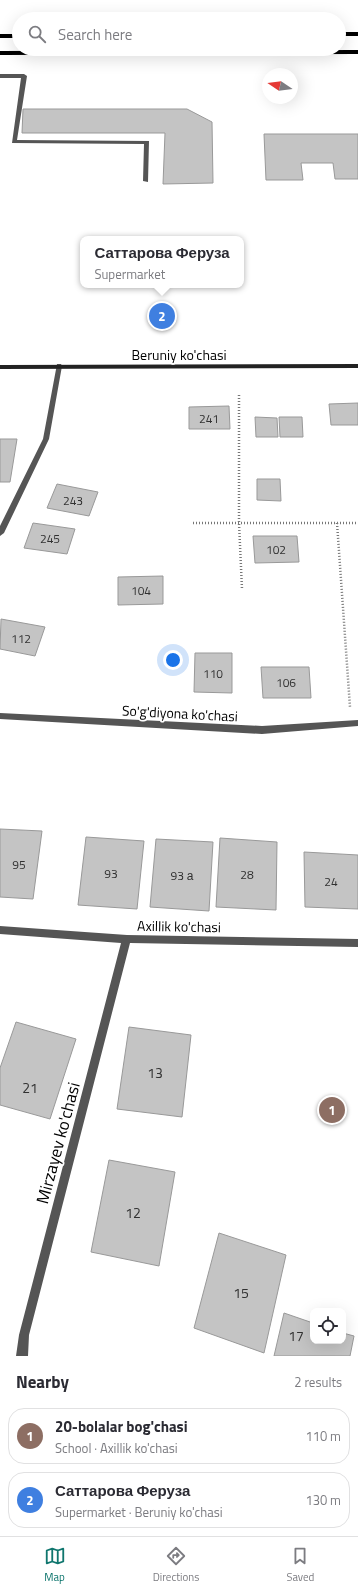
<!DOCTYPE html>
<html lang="en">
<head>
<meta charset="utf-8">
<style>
  body { margin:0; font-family:"Titillium Web",sans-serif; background:#f2f2f3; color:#2b2b33 }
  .controls { position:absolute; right:12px; bottom:12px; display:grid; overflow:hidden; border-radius:8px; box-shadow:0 4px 16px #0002 }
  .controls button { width:36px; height:36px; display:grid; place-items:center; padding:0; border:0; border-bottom:1px solid #e1e1e2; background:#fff; color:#2b2b33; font:20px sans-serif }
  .compass { position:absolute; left:262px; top:68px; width:36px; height:36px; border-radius:50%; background:#fff; box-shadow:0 4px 16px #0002; rotate:283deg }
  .you { position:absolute; left:173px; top:660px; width:14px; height:14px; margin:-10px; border:3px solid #fff; border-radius:50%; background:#1a73e8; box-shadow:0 0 0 6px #1a73e833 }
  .badge { display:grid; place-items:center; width:26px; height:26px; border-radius:50%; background:#0f766e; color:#fff; font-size:13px; font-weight:700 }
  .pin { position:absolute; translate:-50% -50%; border:2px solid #fff; box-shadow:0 1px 4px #0006 }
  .popup { position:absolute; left:80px; top:236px; width:164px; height:52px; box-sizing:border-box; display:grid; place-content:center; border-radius:8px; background:#fff; filter:drop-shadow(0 1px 3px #0005); font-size:13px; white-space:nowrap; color:#7c7c81 }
  .popup b { font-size:15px; color:#2b2b33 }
  .popup::after { content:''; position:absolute; left:50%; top:100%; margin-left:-8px; border:8px solid transparent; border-top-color:#fff }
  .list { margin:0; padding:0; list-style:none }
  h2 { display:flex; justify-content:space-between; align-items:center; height:52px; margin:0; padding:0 16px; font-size:17px }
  h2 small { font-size:13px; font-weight:400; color:#7c7c81 }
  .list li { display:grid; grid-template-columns:26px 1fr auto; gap:12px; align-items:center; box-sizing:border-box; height:56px; margin:0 8px 8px; padding:0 8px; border:1px solid #e1e1e2; border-radius:16px }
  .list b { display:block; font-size:15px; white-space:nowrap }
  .list p { margin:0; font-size:13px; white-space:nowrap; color:#7c7c81 }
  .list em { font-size:13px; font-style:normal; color:#7c7c81 }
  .icon { flex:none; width:22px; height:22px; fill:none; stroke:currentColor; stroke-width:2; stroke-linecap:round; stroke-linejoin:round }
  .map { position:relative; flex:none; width:358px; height:1356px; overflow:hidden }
  .search { position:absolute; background:#fff; box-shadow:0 4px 16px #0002; left:12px; right:12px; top:12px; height:44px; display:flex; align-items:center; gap:10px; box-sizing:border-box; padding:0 14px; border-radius:22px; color:#7c7c81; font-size:15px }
  .sheet { height:180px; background:#fff }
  nav { display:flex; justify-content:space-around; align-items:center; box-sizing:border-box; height:56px; border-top:1px solid #e1e1e2; background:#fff; font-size:11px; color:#7c7c81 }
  nav a { display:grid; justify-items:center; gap:2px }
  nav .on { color:#0f766e }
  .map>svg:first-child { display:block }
  .building { fill:#c4c4c4; stroke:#999 }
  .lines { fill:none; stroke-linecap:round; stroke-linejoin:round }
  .path { stroke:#777; stroke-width:2.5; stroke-dasharray:1 2; stroke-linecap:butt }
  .street { fill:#555; fill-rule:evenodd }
  .secondary { fill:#222; fill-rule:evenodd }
  .highway { fill:#000; fill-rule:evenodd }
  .labels { text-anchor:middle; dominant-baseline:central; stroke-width:3.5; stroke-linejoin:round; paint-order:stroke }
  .number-label { font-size:12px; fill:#313131 }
  .street-label { font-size:14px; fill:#000; stroke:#fff }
  .near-number-label { font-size:14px; fill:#313131 }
  .near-street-label { font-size:17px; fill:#000; stroke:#fff }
</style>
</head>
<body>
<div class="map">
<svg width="358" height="1356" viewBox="0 0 358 1356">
  <rect width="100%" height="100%" fill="#fff"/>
  <path class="building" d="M23 109H187L212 122 213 183 163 184 165 133H22Z
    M264 134H358V179H335L333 163H301L303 180H266Z
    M358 403V425H331L329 404Z
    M229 406 230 429H189V407Z
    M255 417 277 418 278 437H256Z
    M279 417H302L303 437H280Z
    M0 439H17L10 482H0Z
    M257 479H280L281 501 257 500Z
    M57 484 98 492 89 516 47 508Z
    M33 523 75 529 67 554 24 548Z
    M253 536H297L299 562 255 563Z
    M163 576V604L118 605V577Z
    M1 619 45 627 35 656 0 649Z
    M195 653H232V693L194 692Z
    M261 667H309L311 698H263Z
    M0 829 42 831 33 899 0 897Z
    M86 837 144 841 137 909 78 905Z
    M220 838 277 842 276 910 216 907Z
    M156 839 213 842 209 911 150 907Z
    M304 852 358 855V909L305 907Z
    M16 1022 76 1039 50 1119 0 1105V1068Z
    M129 1027 191 1035 182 1117 117 1109Z
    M109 1160 175 1172 159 1266 91 1252Z
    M219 1233 286 1255 264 1353 194 1328Z
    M284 1313 313 1323V1341H343V1333L354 1336 350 1356H274Z"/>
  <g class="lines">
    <path class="path" d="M239 395V523L242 589
      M193 523H358
      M337 523 350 707"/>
    <path class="street" d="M0 74H24L27 76 17 140 149 141 148 182 143 181 144 144 12 143 21 78H0Z
      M57 364H61L62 366 49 439 4 533 0 536V526L43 439Z
      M0 713 262 726 358 720V726L262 734 0 719Z
      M0 926 127 935 358 939V947L130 943 29 1335 28 1356H16L19 1335 121 943 0 934Z"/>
    <path class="secondary" d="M358 364V368L0 369V365Z"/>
    <path class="highway" d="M339 32H358V36H339Z
      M0 34H19V38H0Z
      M358 50V54L0 55V51Z"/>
  </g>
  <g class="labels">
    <g class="number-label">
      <text x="209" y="418">241</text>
      <text x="73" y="500">243</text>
      <text x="50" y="538">245</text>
      <text x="276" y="549">102</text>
      <text x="141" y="590">104</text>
      <text x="21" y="638">112</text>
      <text x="213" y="673">110</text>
      <text x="286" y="682">106</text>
      <text x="19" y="864">95</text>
      <text x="111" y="873">93</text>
      <text x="247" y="874">28</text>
      <text x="182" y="875">93 а</text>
      <text x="331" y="881">24</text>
    </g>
    <g class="street-label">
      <text x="179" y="354">Beruniy ko'chasi</text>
      <text transform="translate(180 713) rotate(3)">So'g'diyona ko'chasi</text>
      <text transform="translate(179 926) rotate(1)">Axillik ko'chasi</text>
    </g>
    <g class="near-number-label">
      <text x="155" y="1072">13</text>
      <text x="30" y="1087">21</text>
      <text x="133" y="1212">12</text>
      <text x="241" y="1292">15</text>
      <text x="296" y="1335">17</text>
    </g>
    <g class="near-street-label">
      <text transform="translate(58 1143) rotate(-75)">Mirzayev ko'chasi</text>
    </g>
  </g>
</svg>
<div class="controls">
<button><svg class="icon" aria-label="locate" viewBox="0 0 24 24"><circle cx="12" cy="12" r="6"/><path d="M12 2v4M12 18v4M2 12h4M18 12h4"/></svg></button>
</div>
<svg class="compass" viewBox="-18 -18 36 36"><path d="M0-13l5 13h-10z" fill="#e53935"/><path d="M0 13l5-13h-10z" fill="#7c7c81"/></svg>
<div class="you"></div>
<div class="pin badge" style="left:332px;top:1110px;background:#8d6e63">1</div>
<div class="pin badge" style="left:162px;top:316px;background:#3f7fe0">2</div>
<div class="popup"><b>Саттарова Феруза</b>Supermarket</div>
<div class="search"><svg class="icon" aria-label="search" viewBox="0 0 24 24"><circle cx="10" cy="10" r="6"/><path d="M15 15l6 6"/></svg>Search here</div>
</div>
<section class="sheet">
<h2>Nearby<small>2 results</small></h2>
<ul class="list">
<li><span class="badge" style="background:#8d6e63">1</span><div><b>20-bolalar bog'chasi</b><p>School · Axillik ko'chasi</p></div><em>110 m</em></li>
<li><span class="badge" style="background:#3f7fe0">2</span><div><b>Саттарова Феруза</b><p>Supermarket · Beruniy ko'chasi</p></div><em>130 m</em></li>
</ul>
</section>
<nav>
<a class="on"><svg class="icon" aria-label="map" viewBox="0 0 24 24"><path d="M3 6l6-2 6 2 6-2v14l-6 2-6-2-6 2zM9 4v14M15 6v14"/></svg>Map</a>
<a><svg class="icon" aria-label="directions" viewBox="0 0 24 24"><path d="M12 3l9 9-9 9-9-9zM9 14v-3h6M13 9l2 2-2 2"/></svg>Directions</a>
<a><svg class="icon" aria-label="saved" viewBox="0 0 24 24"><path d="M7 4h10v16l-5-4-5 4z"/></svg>Saved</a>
</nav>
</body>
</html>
